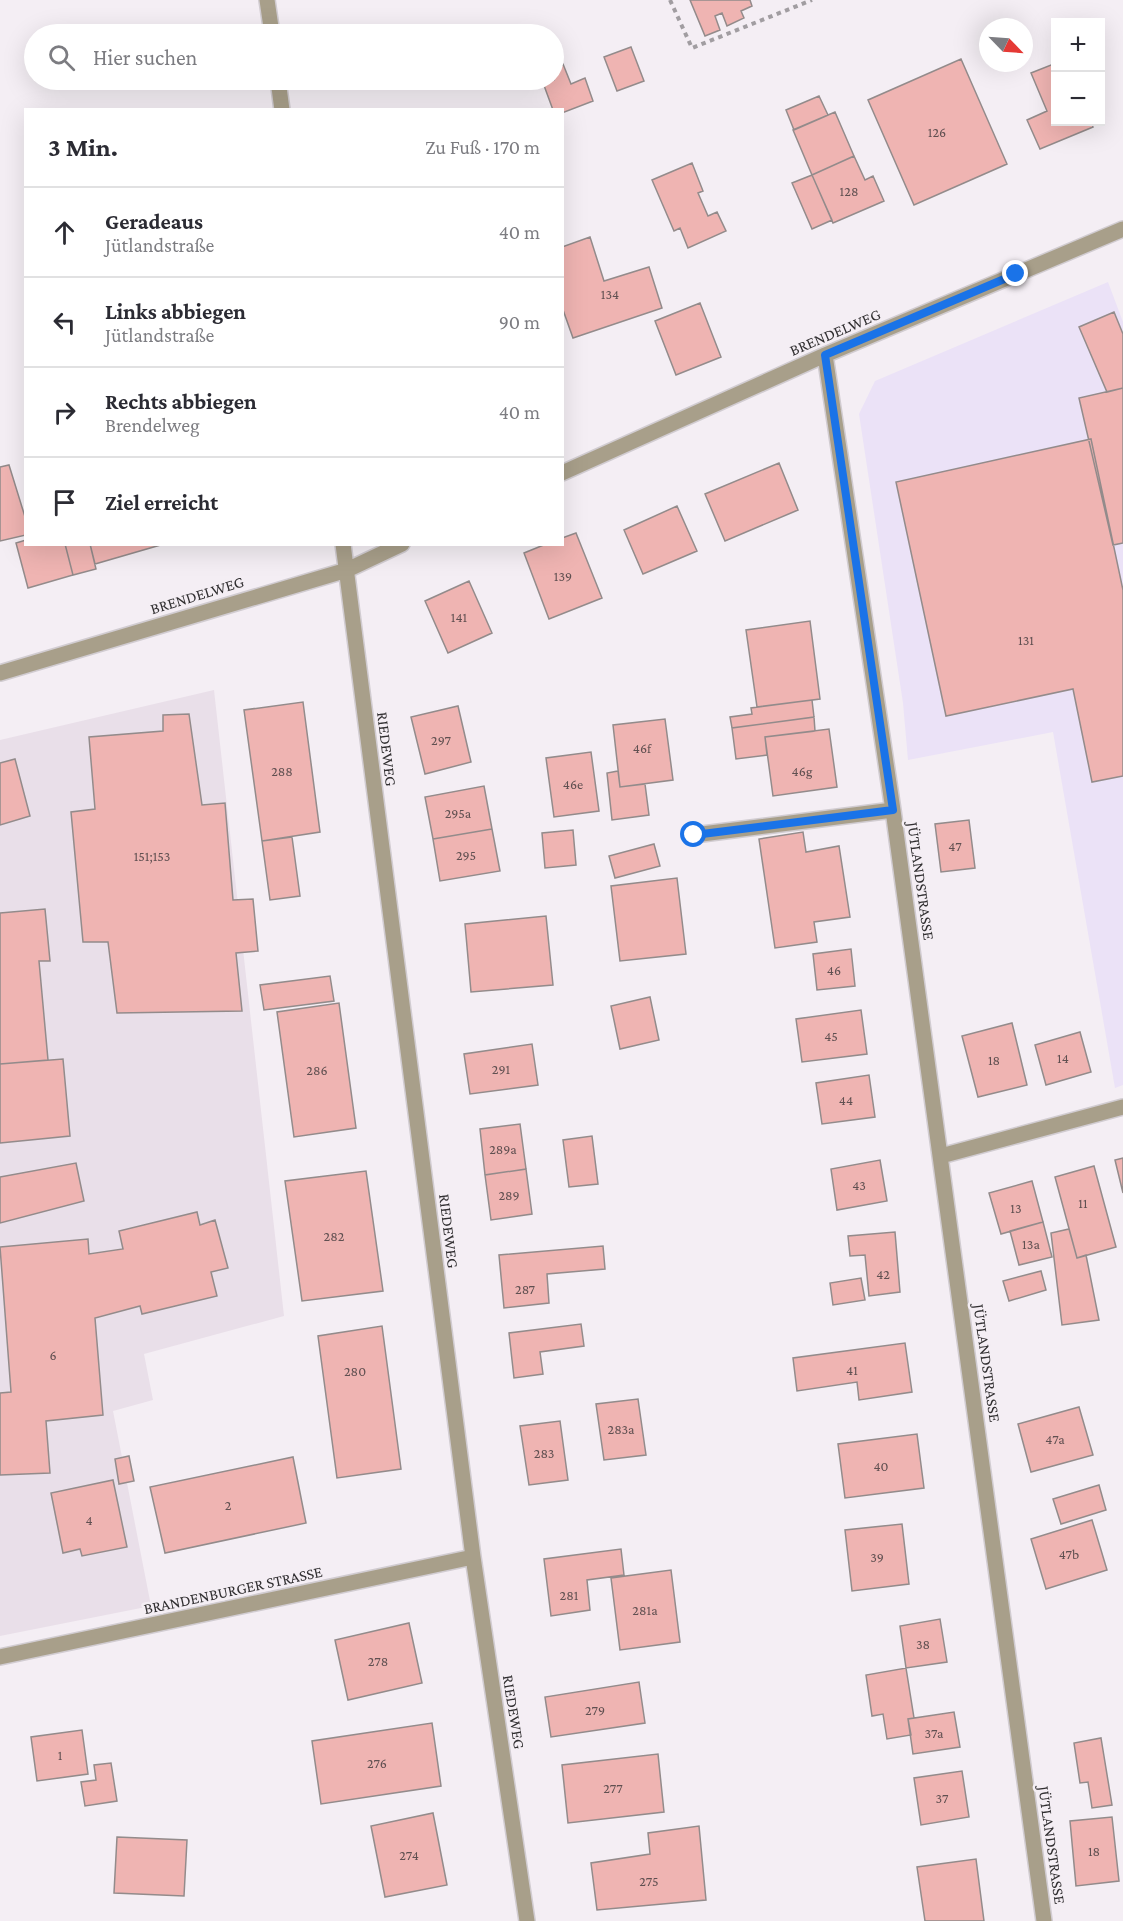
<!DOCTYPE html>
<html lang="de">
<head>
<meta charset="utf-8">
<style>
  body { margin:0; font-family:"Crimson Pro",serif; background:#f2f2f3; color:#2b2b33 }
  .controls { position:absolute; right:18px; top:18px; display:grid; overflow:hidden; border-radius:0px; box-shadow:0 6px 24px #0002 }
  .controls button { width:54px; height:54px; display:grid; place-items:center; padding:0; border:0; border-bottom:2px solid #e1e1e2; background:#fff; color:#2b2b33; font:30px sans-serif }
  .compass { position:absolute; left:979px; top:18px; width:54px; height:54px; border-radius:50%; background:#fff; box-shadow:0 6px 24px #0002; rotate:115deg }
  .stop { position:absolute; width:18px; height:18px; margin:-14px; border:4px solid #1a73e8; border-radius:50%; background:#fff }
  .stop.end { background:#1a73e8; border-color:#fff; box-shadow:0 2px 6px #0008 }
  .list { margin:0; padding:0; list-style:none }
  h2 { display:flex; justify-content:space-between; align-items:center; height:78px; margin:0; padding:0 24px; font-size:26px }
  h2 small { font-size:20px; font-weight:400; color:#7c7c81 }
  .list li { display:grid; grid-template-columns:39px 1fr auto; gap:18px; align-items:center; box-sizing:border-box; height:90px; padding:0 24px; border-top:2px solid #e1e1e2 }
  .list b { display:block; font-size:22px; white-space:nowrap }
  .list p { margin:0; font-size:20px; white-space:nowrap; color:#7c7c81 }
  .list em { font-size:20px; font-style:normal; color:#7c7c81 }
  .icon { flex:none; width:33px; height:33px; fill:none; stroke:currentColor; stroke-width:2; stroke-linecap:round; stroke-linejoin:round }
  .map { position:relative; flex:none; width:1123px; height:1921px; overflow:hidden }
  .search { position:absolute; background:#fff; box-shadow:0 6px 24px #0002; left:24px; top:24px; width:540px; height:66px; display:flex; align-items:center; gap:15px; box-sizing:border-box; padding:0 21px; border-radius:33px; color:#7c7c81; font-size:22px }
  .panel { position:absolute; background:#fff; box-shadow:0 6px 24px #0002; left:24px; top:108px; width:540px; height:438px; border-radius:0px }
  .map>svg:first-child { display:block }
  .commercial { fill:#ebe2f7 }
  .built { fill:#e9dfe9 }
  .building { fill:#efb4b2; stroke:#938b8b; stroke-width:1.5 }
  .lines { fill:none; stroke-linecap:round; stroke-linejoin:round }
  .minor-casing { stroke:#d1ccd1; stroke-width:18 }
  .path { stroke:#a19da1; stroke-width:4; stroke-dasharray:4.5 4.5; stroke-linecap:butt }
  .minor { stroke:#a89f8a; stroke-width:15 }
  .route { stroke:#1a73e8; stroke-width:8 }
  .labels { text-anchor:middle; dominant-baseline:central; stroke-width:5; stroke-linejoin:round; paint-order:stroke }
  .number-label { font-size:14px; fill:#605051 }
  .street-label { font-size:16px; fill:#312f31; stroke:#f4eef4 }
</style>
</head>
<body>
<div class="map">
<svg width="1123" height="1921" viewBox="0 0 1123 1921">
  <rect width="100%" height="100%" fill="#f4eef4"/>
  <path class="commercial" d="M1108 282 1123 322V1085L1115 1088 1053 732 908 760 903 703 859 414 875 381Z"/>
  <path class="built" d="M214 690 284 1316 144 1354 153 1400 113 1411 151 1606 0 1636V740Z"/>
  <path class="building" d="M690 0H750L752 6 741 11 744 18 727 26 722 13 715 16 720 30 705 36Z
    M631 47 644 81 617 91 604 57Z
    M961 59 1007 164 914 205 868 100Z
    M1056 63V122H1091L1093 127 1040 149 1027 120 1047 111 1031 73Z
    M563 64 571 84 585 78 593 101 562 113V110H553L542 80H554V68Z
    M819 96 828 115 794 130 786 110Z
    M835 112 854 156 812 175 793 130Z
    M854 156 865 180 873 176 884 201 833 223 812 175Z
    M692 163 703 191 698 193 708 216 717 212 726 231 688 248 680 228 674 231 652 180Z
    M812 175 832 220 812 229 792 183Z
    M590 237 604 281 649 267 662 308 573 338 562 307V247Z
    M700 303 721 357 676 375 655 321Z
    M1114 312 1123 334V388L1107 392 1079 327Z
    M1123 388V543L1113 545 1079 398Z
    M1091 439 1123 590V776L1092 782 1073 689 946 716 896 482Z
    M779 463 798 510 725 541 705 494Z
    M9 465 26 520V535L0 541V467Z
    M677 506 697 551 643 574 624 530Z
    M576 533 602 598 549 619 524 553 546 544H562V538Z
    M26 540V544H65L73 575 28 588 16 543Z
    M65 544H90L96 569 73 575Z
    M90 544H164L95 564Z
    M469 581 492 633 448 653 425 601Z
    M810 621 820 699 757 707 746 630Z
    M812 700 814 717 732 728 730 717 752 714 751 708Z
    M303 702 320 832 262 841 244 710Z
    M458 706 471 762 425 774 411 717Z
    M189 714 202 805 225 803 233 900 253 899 258 951 236 953 242 1011 117 1013 108 942H83L71 812 95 809 89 737 163 731V715Z
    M814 717 815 731 765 737 767 755 736 759 732 728Z
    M665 719 673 780 620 787 613 725Z
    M829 729 837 787 773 796 765 737Z
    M591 752 599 811 554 817 546 758Z
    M15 759 30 816 0 825V763Z
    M618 771 620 787 645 784 649 815 612 820 607 773Z
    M484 786 492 829 433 839 425 797Z
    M969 820 975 868 941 872 935 824Z
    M492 829 500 871 440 881 433 839Z
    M573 830 576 865 545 868 542 833Z
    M803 832 806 852 839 846 850 917 814 922 817 942 775 948 759 839Z
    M292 837 300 896 270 900 262 841Z
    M654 844 660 866 615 878 609 856Z
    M677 878 686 954 620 961 611 886Z
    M45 909 50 961H39L48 1060 0 1064V913Z
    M546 916 553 985 471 992 465 924Z
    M851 949 855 986 817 990 813 954Z
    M330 976 334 1001 264 1010 260 985Z
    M650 997 659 1040 620 1049 611 1006Z
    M339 1003 356 1128 294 1137 277 1012Z
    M861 1010 867 1054 802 1062 796 1019Z
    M1012 1023 1027 1085 978 1097 962 1036Z
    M1080 1032 1091 1072 1046 1085 1035 1045Z
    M532 1044 538 1085 470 1094 464 1054Z
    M63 1059 70 1136 0 1143V1064Z
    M869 1075 875 1117 822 1124 816 1083Z
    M520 1124 526 1169 485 1175 480 1129Z
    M592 1136 598 1184 569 1187 563 1140Z
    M1123 1158V1193L1115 1160Z
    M880 1160 887 1201 837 1210 831 1169Z
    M76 1163 84 1201 0 1223V1177Z
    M1094 1166 1116 1247 1077 1258 1055 1177Z
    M526 1169 532 1214 491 1220 485 1175Z
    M366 1171 383 1291 302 1301 285 1181Z
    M1032 1181 1043 1222 1001 1234 989 1193Z
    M197 1212 200 1225 215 1220 228 1268 211 1272 217 1296 142 1314 140 1306 95 1318 103 1415 46 1421 50 1473 0 1475V1393L11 1392 0 1247 88 1239 89 1254 123 1249 119 1231Z
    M1043 1222 1052 1257 1019 1265 1010 1231Z
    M1069 1229 1077 1258 1086 1255 1099 1320 1062 1325 1051 1233Z
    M895 1232 900 1292 869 1296 865 1255 850 1256 848 1236Z
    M603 1246 605 1269 547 1274 549 1303 504 1308 499 1255Z
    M1041 1271 1046 1290 1009 1301 1003 1281Z
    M861 1278 865 1300 833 1305 830 1283Z
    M581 1324 584 1346 540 1352 543 1374 514 1378 509 1333Z
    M382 1326 401 1469 337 1478 318 1336Z
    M905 1343 912 1392 859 1400 857 1382 797 1391 793 1358Z
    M638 1399 646 1455 604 1460 596 1404Z
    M1079 1407 1093 1455 1031 1472 1018 1424Z
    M560 1421 568 1480 529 1485 520 1426Z
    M917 1434 924 1488 845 1498 838 1444Z
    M129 1456 134 1481 119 1484 115 1459Z
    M293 1457 306 1523 165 1553 150 1487Z
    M113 1480 127 1547 82 1556 80 1549 63 1553 51 1493Z
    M1099 1485 1106 1510 1061 1524 1053 1499Z
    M1092 1520 1107 1570 1046 1589 1031 1539Z
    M902 1524 909 1584 852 1591 845 1530Z
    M621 1549 624 1575 587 1580 590 1610 551 1616 544 1559Z
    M671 1570 680 1642 620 1650 611 1578Z
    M940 1619 947 1662 906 1668 900 1626Z
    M409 1623 422 1683 348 1700 335 1640Z
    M906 1668 914 1718 908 1719 911 1735 887 1739 883 1714 872 1716 866 1675Z
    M639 1682 645 1723 551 1737 545 1697Z
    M954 1712 960 1747 913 1754 908 1719Z
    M432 1723 441 1786 321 1804 312 1741Z
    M82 1730 88 1774 37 1781 31 1737Z
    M1101 1738 1112 1805 1092 1808 1088 1782 1080 1783 1074 1743Z
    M658 1754 664 1812 568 1823 562 1765Z
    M111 1763 117 1801 85 1806 81 1782 96 1780 94 1765Z
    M962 1771 969 1817 921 1825 914 1778Z
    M433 1813 447 1885 385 1897 371 1826Z
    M1112 1817 1119 1881 1076 1886 1070 1821Z
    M699 1826 706 1900 597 1910 591 1863 650 1854 648 1833Z
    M117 1837 187 1840 184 1896 114 1893Z
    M976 1859 984 1921H925L917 1867Z"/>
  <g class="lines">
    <defs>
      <path id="minor" d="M267 0 272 34
        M278 80 282 110
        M825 355 893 810 1044 1921
        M562 473 825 355 1123 229
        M343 544 473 1557 527 1921
        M0 673 347 570 402 544
        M694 835 893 810
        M941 1156 1123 1107
        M0 1657 473 1557"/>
    </defs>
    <use href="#minor" class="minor-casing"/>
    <path class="path" d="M670 0 692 48 812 0"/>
    <use href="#minor" class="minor"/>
  </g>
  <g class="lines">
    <path class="route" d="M694 835 893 810 825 355 1016 274"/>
  </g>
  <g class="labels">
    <g class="number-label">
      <text x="937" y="132">126</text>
      <text x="849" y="191">128</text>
      <text x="610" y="294">134</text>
      <text x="563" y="576">139</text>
      <text x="459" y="617">141</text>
      <text x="1026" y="640">131</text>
      <text x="441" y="740">297</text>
      <text x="642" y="748">46f</text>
      <text x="282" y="771">288</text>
      <text x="802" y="771">46g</text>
      <text x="573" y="784">46e</text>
      <text x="458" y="813">295a</text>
      <text x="955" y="846">47</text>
      <text x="466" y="855">295</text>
      <text x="152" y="856">151;153</text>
      <text x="834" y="970">46</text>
      <text x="831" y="1036">45</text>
      <text x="1063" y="1058">14</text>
      <text x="994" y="1060">18</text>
      <text x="501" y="1069">291</text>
      <text x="317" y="1070">286</text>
      <text x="846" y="1100">44</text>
      <text x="503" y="1149">289a</text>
      <text x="859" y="1185">43</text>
      <text x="509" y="1195">289</text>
      <text x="1083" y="1203">11</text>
      <text x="1016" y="1208">13</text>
      <text x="334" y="1236">282</text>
      <text x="1031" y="1244">13a</text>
      <text x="883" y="1274">42</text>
      <text x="525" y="1289">287</text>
      <text x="53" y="1355">6</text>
      <text x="852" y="1370">41</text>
      <text x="355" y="1371">280</text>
      <text x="621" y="1429">283a</text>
      <text x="1055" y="1439">47a</text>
      <text x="544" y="1453">283</text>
      <text x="881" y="1466">40</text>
      <text x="228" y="1505">2</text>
      <text x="89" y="1520">4</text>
      <text x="1069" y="1554">47b</text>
      <text x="877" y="1557">39</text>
      <text x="569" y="1595">281</text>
      <text x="645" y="1610">281a</text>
      <text x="923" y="1644">38</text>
      <text x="378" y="1661">278</text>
      <text x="595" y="1710">279</text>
      <text x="934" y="1733">37a</text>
      <text x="60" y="1755">1</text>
      <text x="377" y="1763">276</text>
      <text x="613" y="1788">277</text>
      <text x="942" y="1798">37</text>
      <text x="1094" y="1851">18</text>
      <text x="409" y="1855">274</text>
      <text x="649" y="1881">275</text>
    </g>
    <g class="street-label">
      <text transform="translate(835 332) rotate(-23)">BRENDELWEG</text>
      <text transform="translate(197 595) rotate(-17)">BRENDELWEG</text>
      <text transform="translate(387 749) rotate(83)">RIEDEWEG</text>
      <text transform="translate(921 881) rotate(82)">JÜTLANDSTRASSE</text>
      <text transform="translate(449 1231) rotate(83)">RIEDEWEG</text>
      <text transform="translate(987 1363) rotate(82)">JÜTLANDSTRASSE</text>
      <text transform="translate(233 1590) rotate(-12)">BRANDENBURGER STRASSE</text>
      <text transform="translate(514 1712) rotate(81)">RIEDEWEG</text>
      <text transform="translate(1052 1845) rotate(82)">JÜTLANDSTRASSE</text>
    </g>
  </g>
</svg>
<div class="controls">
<button>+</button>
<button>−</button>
</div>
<svg class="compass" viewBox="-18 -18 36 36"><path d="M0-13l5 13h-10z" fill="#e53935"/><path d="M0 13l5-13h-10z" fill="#7c7c81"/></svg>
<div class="stop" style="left:694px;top:835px"></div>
<div class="stop end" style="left:1016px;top:274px"></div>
<div class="search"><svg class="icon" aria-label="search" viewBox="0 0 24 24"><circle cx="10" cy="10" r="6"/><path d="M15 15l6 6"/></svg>Hier suchen</div>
<section class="panel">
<h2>3 Min.<small>Zu Fuß · 170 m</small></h2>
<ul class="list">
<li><svg class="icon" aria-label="ahead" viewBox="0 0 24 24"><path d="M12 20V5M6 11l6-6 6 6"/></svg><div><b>Geradeaus</b><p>Jütlandstraße</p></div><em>40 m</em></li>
<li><svg class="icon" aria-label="left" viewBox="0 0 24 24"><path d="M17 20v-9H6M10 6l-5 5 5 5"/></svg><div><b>Links abbiegen</b><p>Jütlandstraße</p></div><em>90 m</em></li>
<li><svg class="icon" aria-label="right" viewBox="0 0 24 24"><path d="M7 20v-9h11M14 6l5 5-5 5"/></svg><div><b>Rechts abbiegen</b><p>Brendelweg</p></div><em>40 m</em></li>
<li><svg class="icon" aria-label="arrive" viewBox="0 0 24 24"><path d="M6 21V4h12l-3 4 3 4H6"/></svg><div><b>Ziel erreicht</b></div></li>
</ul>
</section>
</div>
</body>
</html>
